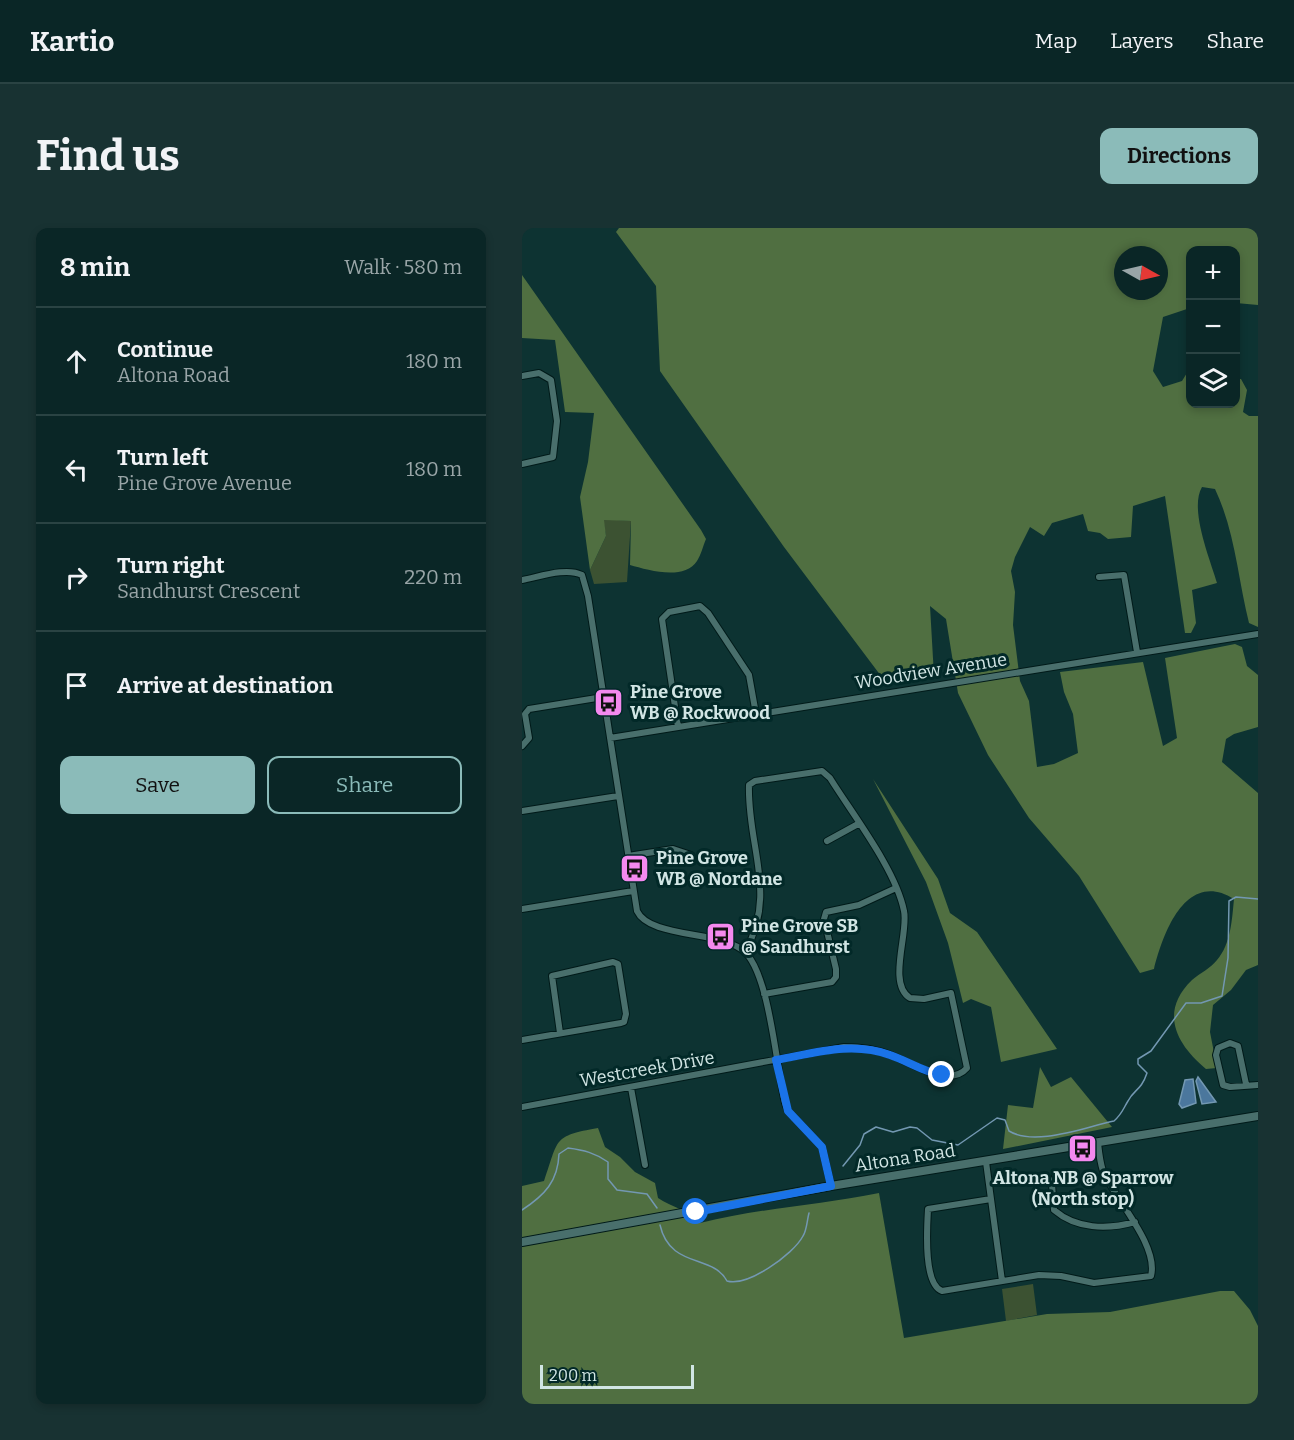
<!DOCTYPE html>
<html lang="en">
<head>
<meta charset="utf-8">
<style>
  body { margin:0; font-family:Bitter,serif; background:#183232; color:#f1f3f6 }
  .controls { position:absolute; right:18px; top:18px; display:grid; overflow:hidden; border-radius:12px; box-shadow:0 3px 9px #0003 }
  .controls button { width:54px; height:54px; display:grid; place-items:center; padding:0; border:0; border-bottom:2px solid #2a4343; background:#0a2626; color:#f1f3f6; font:30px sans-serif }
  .compass { position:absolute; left:592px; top:18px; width:54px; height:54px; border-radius:50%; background:#0a2626; box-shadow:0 3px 9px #0003; rotate:98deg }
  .scale { position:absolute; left:18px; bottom:15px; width:154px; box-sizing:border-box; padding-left:6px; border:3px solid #d1e5e4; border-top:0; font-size:16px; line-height:21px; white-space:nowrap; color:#d1e5e4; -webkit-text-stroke:4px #022928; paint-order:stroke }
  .stop { position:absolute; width:18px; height:18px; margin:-14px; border:4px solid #1a73e8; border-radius:50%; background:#fff }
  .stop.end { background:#1a73e8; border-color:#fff; box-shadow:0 2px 6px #0008 }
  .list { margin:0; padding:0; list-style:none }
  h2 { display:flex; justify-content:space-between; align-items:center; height:78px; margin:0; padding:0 24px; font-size:26px }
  h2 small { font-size:20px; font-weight:400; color:#99a5a7 }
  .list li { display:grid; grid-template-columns:39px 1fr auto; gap:18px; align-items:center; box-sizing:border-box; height:108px; padding:0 24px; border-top:2px solid #2a4343 }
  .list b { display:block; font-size:22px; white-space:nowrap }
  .list p { margin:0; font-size:20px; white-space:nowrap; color:#99a5a7 }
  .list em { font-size:20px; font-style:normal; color:#99a5a7 }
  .actions { display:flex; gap:12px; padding:18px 24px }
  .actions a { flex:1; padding:14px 0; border:2px solid #8bbbb9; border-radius:12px; text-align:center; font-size:21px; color:#8bbbb9 }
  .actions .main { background:#8bbbb9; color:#111 }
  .icon { flex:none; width:33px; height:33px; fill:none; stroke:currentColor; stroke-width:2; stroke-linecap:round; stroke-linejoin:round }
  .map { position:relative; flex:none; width:736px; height:1176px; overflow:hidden; border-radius:12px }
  header { display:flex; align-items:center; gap:36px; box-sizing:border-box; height:84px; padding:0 30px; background:#0a2626; border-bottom:2px solid #2a4343 }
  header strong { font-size:28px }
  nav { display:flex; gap:33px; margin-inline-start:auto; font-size:21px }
  .intro { display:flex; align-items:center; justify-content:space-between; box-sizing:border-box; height:144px; padding:0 36px }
  h1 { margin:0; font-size:42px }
  .button { padding:15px 27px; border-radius:12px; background:#8bbbb9; color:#111; font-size:21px; font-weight:700 }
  main { display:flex; gap:36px; padding:0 36px }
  aside { flex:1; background:#0a2626; border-radius:12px; box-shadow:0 3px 9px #0003 }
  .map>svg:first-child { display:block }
  .green { fill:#3c5232 }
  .forest { fill:#506f41; fill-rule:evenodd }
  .water { fill:#4b779d; stroke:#7398b2; stroke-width:1.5 }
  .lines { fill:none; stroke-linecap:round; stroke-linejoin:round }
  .stream { stroke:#7398b2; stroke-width:1.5 }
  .minor-casing { stroke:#001a19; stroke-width:8 }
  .secondary-casing { stroke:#001a19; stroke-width:10 }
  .minor { stroke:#496f6c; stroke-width:6 }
  .secondary { stroke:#496f6c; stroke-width:8 }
  .route { stroke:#1a73e8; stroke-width:8 }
  .labels { text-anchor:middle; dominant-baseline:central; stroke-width:6; stroke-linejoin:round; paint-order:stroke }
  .street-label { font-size:18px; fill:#d1e5e4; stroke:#022928 }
  .poi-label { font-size:18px; font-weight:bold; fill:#d1e5e4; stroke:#022928; text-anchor:start }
</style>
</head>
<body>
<header>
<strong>Kartio</strong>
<nav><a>Map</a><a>Layers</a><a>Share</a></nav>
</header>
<div class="intro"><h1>Find us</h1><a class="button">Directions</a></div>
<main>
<aside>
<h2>8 min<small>Walk · 580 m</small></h2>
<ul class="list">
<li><svg class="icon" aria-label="ahead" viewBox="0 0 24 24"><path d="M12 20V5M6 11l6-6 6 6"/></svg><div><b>Continue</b><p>Altona Road</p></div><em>180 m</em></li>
<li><svg class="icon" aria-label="left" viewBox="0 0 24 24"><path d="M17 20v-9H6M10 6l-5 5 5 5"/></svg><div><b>Turn left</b><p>Pine Grove Avenue</p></div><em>180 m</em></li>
<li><svg class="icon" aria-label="right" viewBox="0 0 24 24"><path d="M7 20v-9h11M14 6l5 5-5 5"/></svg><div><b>Turn right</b><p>Sandhurst Crescent</p></div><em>220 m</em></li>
<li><svg class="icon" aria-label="arrive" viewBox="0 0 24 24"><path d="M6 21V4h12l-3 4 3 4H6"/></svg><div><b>Arrive at destination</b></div></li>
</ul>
<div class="actions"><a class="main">Save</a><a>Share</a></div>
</aside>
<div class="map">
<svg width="736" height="1176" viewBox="0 0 736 1176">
  <rect width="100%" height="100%" fill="#0d3332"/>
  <path class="green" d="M81 291 109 293 105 354 72 356 68 342 84 308Z
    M511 1056 515 1087 484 1093 480 1061Z"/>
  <path class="forest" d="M97 0H736V77L714 75V22H668V80L641 89 631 143 641 159 660 153 668 140V176H714V151H719L725 162 721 184 727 188H736V399L727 395C716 351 713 303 693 261L680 259C667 281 688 331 695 355L670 362 674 395 669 405H663L643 268 611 278 609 309 586 311 578 305 566 303 561 286 530 295 522 308 508 299 493 329 489 343 493 364 491 397 498 453 507 473 515 539 532 536 556 525 551 486 542 464 538 444 621 434 641 518 655 510 643 430 713 416 720 419 725 438 736 447V499L712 506 704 511 700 534 736 565V737L724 742 709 762 691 777 688 804 695 840 684 841C654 816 637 784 670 752 678 745 689 740 695 732 709 716 710 691 712 671 664 641 641 705 632 741L618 745 557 648 507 590 466 527 436 465 424 391 408 378 412 448 362 452 262 319 138 143 134 58 94 4ZM601 27H637V63H601Z
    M0 47 179 302 184 311C181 318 179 327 175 333 162 353 126 342 108 337L109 293 82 292 84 308 68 342 58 269 66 234 72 185 43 184 33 112 0 110Z
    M351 551 416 651 428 685 455 704 535 821 479 834 469 779 449 771 441 775 426 715 404 654Z
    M518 839 529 859 549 849 590 899 481 921 486 877 511 880Z
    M76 900 83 919 98 929 113 944 133 955 136 970C150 979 166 982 178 995 238 980 298 977 357 965L382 1110 525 1086 588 1084 698 1063H712L728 1082 736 1098V1176H0V958L22 953C37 911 30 908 76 900Z"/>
  <path class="water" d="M676 849 694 874 680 876 674 853Z
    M671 851 674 875 660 880 657 876 663 852Z"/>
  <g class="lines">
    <path class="stream" d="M321 938 338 917 342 906 354 899 371 904 388 899 395 900 410 912 436 917 475 890 483 892 487 903C513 919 563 899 592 893 600 886 601 881 606 873 612 861 619 863 625 845L616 836V831L629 823 664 775H679L700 768 706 730 707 673 714 669 736 671
      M0 982C23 967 36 953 37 926L46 920C62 922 73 925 86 934V951L95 962 125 966 135 980
      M138 997C148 1041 191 1026 205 1053 225 1059 271 1027 281 1008 285 1002 285 992 287 985"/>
    <defs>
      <path id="minor" d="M0 148 17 145 29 152 35 193 31 229 0 236
        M577 349 602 347 615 424
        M0 352C17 349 44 339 60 347L66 368 115 683C128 711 202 702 224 725 248 751 254 838 263 875L266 883 300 919 309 958
        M156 499 140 391 147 384 178 378 186 385 227 447 234 486
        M88 510 736 406
        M0 518 7 510 3 486 7 481 81 469
        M0 583 96 568
        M305 613 336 596
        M106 628 151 621 169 627
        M0 681 111 663
        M242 766 310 754 314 749V741L302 691 304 684 337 677 374 660
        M0 812 99 795 102 794 104 786 96 736 91 734 30 748 38 805
        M724 856 716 818 708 815 696 820 694 827 701 857 708 859 736 857
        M109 860 123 937
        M0 879 322 819C338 819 354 821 369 827 388 834 427 861 445 840L429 765 402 771 388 770C365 756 387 704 382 683 374 642 331 587 308 550L300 543 233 553 227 557C225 618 256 665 223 724
        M464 934 480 1053
        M533 949 530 956 532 982C554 1001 585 1002 613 994
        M469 971 406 981C405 999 401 1056 420 1063L517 1047 539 1048 572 1055 629 1048C637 1017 592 970 581 943 578 934 577 924 576 915"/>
      <path id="secondary" d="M0 1014 309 958 736 888"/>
    </defs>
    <use href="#minor" class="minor-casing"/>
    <use href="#secondary" class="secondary-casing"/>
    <use href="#minor" class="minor"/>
    <use href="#secondary" class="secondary"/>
  </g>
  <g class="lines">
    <path class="route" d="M174 984 309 958 300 919 266 883 254 832C293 825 330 813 368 827 386 833 401 844 420 847"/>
  </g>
  <defs>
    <symbol id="bus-square" viewBox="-11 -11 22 22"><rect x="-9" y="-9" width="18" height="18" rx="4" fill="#f489ef" stroke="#022928"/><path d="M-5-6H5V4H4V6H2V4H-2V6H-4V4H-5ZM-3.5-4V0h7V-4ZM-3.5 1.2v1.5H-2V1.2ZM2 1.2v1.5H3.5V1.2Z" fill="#111"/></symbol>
  </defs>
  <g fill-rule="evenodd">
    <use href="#bus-square" x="70" y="458" width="33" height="33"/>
    <use href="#bus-square" x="96" y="624" width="33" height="33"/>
    <use href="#bus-square" x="182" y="692" width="33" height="33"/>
    <use href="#bus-square" x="544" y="904" width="33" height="33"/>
  </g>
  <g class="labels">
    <g class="street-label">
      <text transform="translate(409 443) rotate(-9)">Woodview Avenue</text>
      <text transform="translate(125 841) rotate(-10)">Westcreek Drive</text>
      <text transform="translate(383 930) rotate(-9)">Altona Road</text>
    </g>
    <g class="poi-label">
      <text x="108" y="464">Pine Grove<tspan x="108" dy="21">WB @ Rockwood</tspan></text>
      <text x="134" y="630">Pine Grove<tspan x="134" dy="21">WB @ Nordane</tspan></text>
      <text x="219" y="698">Pine Grove SB<tspan x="219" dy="21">@ Sandhurst</tspan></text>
      <text x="561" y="950" text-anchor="middle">Altona NB @ Sparrow<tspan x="561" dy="21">(North stop)</tspan></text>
    </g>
  </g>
</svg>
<div class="controls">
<button>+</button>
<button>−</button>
<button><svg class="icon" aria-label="layers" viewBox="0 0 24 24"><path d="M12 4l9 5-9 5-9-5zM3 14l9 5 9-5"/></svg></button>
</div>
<svg class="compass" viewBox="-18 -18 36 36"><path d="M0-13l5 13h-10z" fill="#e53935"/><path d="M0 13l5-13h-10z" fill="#99a5a7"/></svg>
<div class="scale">200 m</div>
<div class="stop" style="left:174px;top:984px"></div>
<div class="stop end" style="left:420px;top:847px"></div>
</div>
</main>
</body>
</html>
